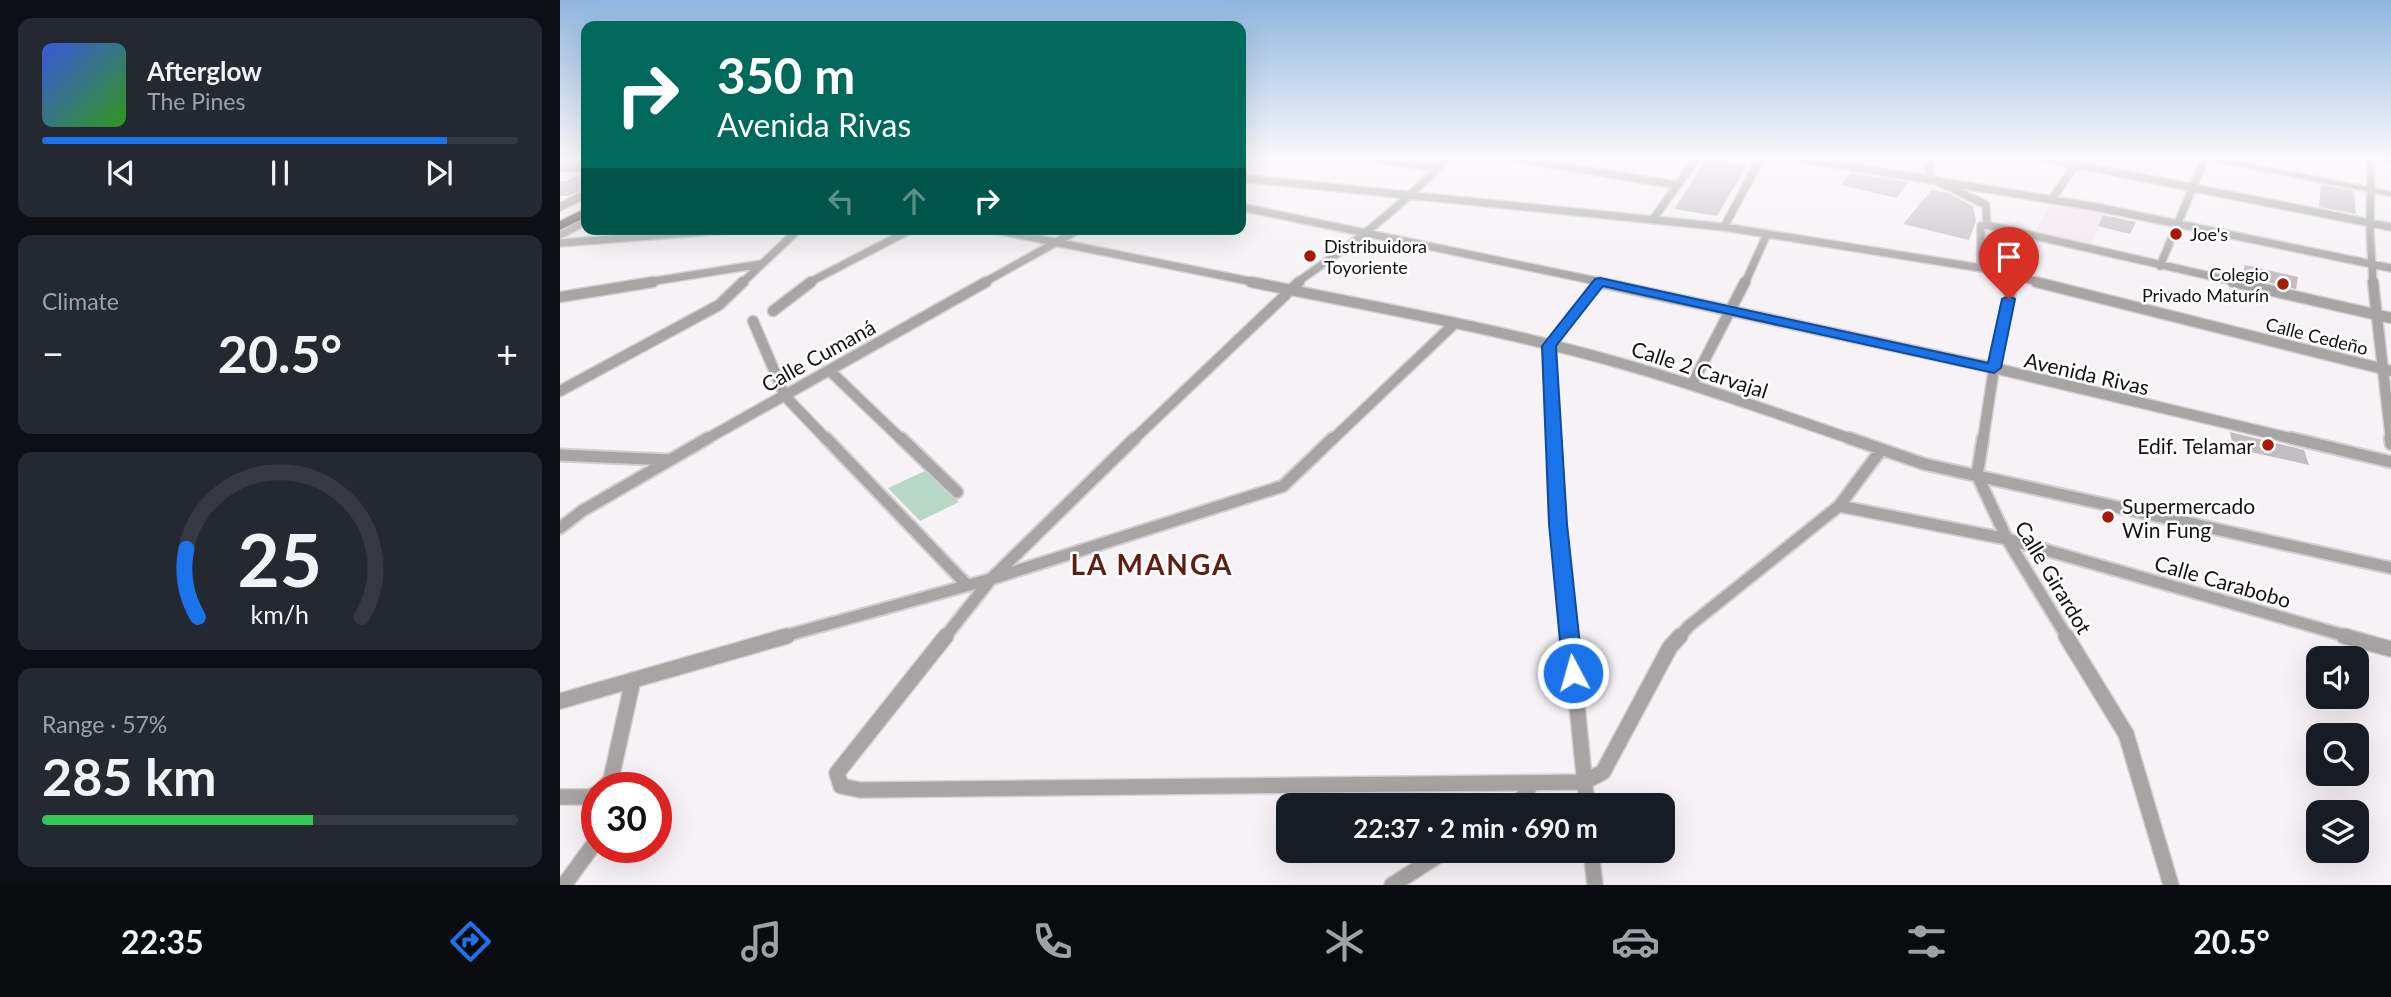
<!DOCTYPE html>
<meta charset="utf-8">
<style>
:root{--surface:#171b24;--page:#242831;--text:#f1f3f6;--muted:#9ea1a6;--line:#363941;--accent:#1a73e8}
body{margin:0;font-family:Lato,sans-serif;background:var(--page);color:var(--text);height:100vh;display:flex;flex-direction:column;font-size:26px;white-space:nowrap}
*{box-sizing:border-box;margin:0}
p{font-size:23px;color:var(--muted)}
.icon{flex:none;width:38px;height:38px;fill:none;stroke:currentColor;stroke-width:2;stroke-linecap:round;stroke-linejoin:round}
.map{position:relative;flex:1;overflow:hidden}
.details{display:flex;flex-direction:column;gap:18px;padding:18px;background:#0d0f14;width:560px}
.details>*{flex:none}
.guide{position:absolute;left:21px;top:21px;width:665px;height:214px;border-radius:14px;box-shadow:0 7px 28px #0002;background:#00695c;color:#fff;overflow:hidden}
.controls{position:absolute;left:1746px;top:646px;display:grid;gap:14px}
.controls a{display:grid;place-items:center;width:63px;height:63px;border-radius:14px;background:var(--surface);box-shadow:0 7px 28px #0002;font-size:35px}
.speed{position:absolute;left:21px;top:772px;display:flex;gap:14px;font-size:35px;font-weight:700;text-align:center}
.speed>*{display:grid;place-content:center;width:91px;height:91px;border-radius:50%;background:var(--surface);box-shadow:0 7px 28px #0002;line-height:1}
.speed .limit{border:10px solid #d22;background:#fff;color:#111}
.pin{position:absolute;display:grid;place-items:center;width:60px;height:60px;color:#fff;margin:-72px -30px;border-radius:50% 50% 50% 0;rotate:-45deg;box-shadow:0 0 7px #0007}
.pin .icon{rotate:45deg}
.me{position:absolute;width:77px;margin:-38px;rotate:354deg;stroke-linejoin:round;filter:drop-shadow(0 0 5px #0008)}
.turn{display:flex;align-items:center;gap:24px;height:147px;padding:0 21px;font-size:32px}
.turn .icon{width:91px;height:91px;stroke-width:2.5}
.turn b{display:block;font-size:49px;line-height:60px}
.lanes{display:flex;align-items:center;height:66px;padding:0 21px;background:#0003;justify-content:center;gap:35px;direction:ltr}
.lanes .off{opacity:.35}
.big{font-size:52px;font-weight:700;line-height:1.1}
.details .widget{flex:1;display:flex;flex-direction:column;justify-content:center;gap:10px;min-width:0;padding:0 24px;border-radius:14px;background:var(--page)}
.details .dial{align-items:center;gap:0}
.dial svg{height:182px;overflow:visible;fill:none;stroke:var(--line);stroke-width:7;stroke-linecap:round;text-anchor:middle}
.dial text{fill:var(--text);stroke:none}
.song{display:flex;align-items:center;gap:21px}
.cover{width:84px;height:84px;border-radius:10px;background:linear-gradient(135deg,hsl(230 70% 55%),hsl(110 70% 35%))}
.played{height:7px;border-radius:4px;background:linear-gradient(90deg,var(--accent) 85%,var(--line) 85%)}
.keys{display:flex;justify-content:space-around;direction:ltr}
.heat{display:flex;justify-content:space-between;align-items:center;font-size:38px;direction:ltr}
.charge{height:10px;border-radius:5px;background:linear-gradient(90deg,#34c759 57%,var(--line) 0)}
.trip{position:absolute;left:716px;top:793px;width:399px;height:70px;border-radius:14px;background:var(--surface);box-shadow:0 7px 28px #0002;font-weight:700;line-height:70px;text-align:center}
.tab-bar{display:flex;height:112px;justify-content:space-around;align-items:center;background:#090b0e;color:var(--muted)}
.tab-bar .icon{width:49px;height:49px}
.tab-bar .current{color:var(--accent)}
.tab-bar b{font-size:32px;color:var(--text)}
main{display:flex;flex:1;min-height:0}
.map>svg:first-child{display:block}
.built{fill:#efe5ef}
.green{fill:#b9d7c6}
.building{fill:#c1bdc1}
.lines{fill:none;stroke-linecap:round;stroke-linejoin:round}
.minor-far3-casing{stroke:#d2ced2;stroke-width:10}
.minor-far2-casing{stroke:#d2ced2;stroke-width:13}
.minor-far1-casing{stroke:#d2ced2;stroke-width:15}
.minor-casing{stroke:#d2ced2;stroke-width:18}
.tertiary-casing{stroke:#d2ced2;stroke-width:4}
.trunk-casing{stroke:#d2ced2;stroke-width:3}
.minor-far3{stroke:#a6a5a3;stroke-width:7}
.minor-far2{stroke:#a6a5a3;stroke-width:10}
.minor-far1{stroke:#a6a5a3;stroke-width:11}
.minor{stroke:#a6a5a3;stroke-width:15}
.tertiary{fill:#a6a5a3;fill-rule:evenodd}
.trunk{fill:#5c5a56;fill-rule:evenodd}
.route{fill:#1a73e8;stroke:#114b97;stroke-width:2}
.poi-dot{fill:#a81804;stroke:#fff;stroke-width:2.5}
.labels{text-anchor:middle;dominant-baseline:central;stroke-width:5;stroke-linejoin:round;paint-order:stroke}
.far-poi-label{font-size:18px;fill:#141214;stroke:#fff;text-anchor:start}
.far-street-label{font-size:18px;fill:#141214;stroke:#fff}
.street-label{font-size:21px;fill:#141214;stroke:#fff}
.poi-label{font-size:21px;fill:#141214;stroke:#fff;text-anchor:end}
.district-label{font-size:28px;font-weight:bold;letter-spacing:2px;fill:#601d13;stroke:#fff}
</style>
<main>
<section class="details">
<div class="widget">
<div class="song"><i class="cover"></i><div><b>Afterglow</b><p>The Pines</p></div></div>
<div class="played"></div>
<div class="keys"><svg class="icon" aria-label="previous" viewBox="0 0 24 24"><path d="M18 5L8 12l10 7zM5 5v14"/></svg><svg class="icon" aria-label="pause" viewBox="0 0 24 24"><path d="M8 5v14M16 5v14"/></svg><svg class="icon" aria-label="next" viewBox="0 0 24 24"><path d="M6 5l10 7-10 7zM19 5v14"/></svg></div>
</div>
<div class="widget"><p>Climate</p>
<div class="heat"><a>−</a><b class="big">20.5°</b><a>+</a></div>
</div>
<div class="widget dial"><svg viewBox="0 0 100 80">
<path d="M14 69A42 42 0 1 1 86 69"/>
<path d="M14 69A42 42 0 0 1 9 39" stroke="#1a73e8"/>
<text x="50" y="56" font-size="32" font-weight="700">25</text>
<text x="50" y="72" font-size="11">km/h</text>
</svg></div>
<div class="widget"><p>Range · 57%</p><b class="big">285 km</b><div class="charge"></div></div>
</section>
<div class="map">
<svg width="1831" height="885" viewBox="0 0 1831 885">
<rect width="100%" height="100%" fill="#f6f2f6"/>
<path class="built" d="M1493 200 1544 212 1530 247 1474 233Z"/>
<path class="green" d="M367 470 399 502 360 521 328 488Z"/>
<path class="building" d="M1147 159 1187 165 1157 216 1114 209Z
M1291 173 1348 182 1337 198 1281 185Z
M21 174H26V188L8 196H0V181H6Z
M1761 185 1794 191 1796 214 1759 207Z
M1372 190 1388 193 1413 206 1416 221 1409 240 1343 224Z
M1543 215 1576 222 1570 234 1538 226Z
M1685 265 1738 277 1736 289 1682 276Z
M1670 432 1744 450 1749 465 1673 448Z"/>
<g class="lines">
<g class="minor-far3-casing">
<path id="minor-far3" d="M812 158 876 168
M953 158 1116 185
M1238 158 1536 207 1831 268
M1369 158V177L1426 205 1427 225
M1483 158 1831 227
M1811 158 1810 230 1813 283
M1825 158 1831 159
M0 168H26
M681 178 1164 227 1421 268 1483 283
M1492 199 1518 161
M0 207 26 194
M681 207 1046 283
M1093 219 1137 158
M1164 227 1201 158
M430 229 699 283
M0 235 26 221
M0 243 180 229
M1600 266 1645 158
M1421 268V226L1427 225 1681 283
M82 283 201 264
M182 283 239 229
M248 283 352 229
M423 283 520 229
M736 283C792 244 841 208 887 158
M1185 283 1207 234
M1453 283 1454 277"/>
</g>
<g class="minor-far2-casing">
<path id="minor-far2" d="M691 282C815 307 941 329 1063 364 1141 386 1218 414 1294 440
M1038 282 1434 368 1738 440
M1476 282 1831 371
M1673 282 1831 318
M1813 282 1831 440
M0 297 93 282
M213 311 251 282
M193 321 225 396 267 440
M270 371 342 440
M1132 384 1185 282
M0 391 159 305 183 282
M145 440 426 282
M573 440 739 282
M772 440 895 323
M994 440 989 346 1039 282
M1423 440 1434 368 1453 282"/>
</g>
<g class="minor-far1-casing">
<path id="minor-far1" d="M266 438 406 584
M341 438 397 492
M994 438 998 524 1010 637
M1289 438 1364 464 1831 568
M1423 438 1417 475 1447 539 1507 637
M1731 438 1831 462
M1830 438 1831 444
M0 455 109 460
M1279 506 1447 539 1790 637
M0 528 22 511 148 438
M221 637 431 579 723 486 773 438
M385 637 431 579 575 438
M1119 637 1129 626 1279 506 1321 450"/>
</g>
<g class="minor-casing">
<path id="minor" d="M386 636 277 773 281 786 300 790 1024 782 1043 772 1110 647 1120 636
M1010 636 1027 805
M1506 636 1566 734 1611 885
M1784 636 1831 649
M0 701 227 636
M44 788 51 779 73 680
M0 797H30L37 793
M958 805 972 783
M1031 850 1035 885
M4 885 37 840
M832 885 887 850"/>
</g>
<g class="tertiary-casing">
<path id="tertiary" d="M1640 158H1658L1831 192V196Z"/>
</g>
<g class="trunk-casing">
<path id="trunk" d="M26 208V217L0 230V221Z"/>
</g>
<use href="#minor-far3" class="minor-far3"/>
<use href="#minor-far2" class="minor-far2"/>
<use href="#minor-far1" class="minor-far1"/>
<use href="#minor" class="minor"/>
<use href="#tertiary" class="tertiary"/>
<use href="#trunk" class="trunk"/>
</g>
<linearGradient id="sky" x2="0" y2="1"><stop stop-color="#8fb6e0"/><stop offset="0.56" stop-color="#fbf9fb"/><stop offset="1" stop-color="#fbf9fb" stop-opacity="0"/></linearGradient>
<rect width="1831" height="282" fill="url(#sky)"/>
<path class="route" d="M1040 278 1428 363 1442 299 1449 296 1455 299 1441 368 1434 373 1043 286 996 346 1007 524 1023 673 1020 679 1013 681 1006 679 1003 673 989 524 982 346 1035 279Z"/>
<g class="poi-dot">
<circle cx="1616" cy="234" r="7"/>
<circle cx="750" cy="256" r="7"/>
<circle cx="1723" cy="284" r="7"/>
<circle cx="1708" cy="445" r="7"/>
<circle cx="1548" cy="517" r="7"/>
</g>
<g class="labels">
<g class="far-poi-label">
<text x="1630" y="234">Joe's</text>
<text x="764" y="246">Distribuidora<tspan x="764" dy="21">Toyoriente</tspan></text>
<text x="1709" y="274" text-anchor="end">Colegio<tspan x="1709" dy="21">Privado Maturín</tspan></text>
</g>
<g class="far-street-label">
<text transform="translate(1757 336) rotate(14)">Calle Cedeño</text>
</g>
<g class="street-label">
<text transform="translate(258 355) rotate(-29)">Calle Cumaná</text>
<text transform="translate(1140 369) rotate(18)">Calle 2 Carvajal</text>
<text transform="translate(1527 373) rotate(13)">Avenida Rivas</text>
<text transform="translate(1494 577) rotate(59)">Calle Girardot</text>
<text transform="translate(1663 581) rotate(16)">Calle Carabobo</text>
</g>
<g class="poi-label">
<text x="1694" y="445">Edif. Telamar</text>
<text x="1562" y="505" text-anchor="start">Supermercado<tspan x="1562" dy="24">Win Fung</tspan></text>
</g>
<g class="district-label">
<text x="592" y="564">LA MANGA</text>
</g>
</g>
</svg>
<div class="controls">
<a><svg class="icon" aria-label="sound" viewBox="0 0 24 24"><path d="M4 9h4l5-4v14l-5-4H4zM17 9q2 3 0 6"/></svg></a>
<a><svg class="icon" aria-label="search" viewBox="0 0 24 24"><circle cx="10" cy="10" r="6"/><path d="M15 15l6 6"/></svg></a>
<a><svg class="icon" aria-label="layers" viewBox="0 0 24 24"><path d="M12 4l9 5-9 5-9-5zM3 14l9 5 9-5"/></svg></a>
</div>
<div class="speed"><div class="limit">30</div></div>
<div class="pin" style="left:1449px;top:299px;background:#d93025"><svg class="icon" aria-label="arrive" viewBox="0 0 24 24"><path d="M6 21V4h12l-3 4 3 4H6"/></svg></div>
<svg class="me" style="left:1013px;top:673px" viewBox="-20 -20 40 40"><circle r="17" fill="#1a73e8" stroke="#fff" stroke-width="3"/><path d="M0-11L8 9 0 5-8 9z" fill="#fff"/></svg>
<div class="trip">22:37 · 2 min · 690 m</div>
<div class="guide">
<div class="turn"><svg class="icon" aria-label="right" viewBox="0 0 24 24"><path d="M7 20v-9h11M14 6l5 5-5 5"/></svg><div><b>350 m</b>Avenida Rivas</div></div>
<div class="lanes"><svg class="icon off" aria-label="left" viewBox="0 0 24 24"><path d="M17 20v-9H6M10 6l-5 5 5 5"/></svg><svg class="icon off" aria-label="ahead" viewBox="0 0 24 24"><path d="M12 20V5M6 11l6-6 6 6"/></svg><svg class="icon" aria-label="right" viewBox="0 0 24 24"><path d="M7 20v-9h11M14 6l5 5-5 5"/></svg></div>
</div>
</div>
</main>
<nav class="tab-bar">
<b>22:35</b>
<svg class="icon current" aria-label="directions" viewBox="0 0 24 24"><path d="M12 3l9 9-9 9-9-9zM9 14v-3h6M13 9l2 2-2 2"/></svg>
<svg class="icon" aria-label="music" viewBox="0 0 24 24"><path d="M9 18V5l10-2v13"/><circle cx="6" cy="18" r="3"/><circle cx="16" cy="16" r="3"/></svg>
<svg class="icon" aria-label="phone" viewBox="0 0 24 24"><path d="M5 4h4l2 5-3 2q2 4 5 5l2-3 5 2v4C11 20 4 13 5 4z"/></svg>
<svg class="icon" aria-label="climate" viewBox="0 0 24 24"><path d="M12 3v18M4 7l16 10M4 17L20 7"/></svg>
<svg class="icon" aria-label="car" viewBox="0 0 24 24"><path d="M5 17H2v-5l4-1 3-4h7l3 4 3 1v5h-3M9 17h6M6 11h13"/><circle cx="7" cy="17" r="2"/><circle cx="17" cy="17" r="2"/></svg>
<svg class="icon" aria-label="filters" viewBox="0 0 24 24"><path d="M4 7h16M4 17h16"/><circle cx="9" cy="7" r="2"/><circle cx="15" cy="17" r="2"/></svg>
<b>20.5°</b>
</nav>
